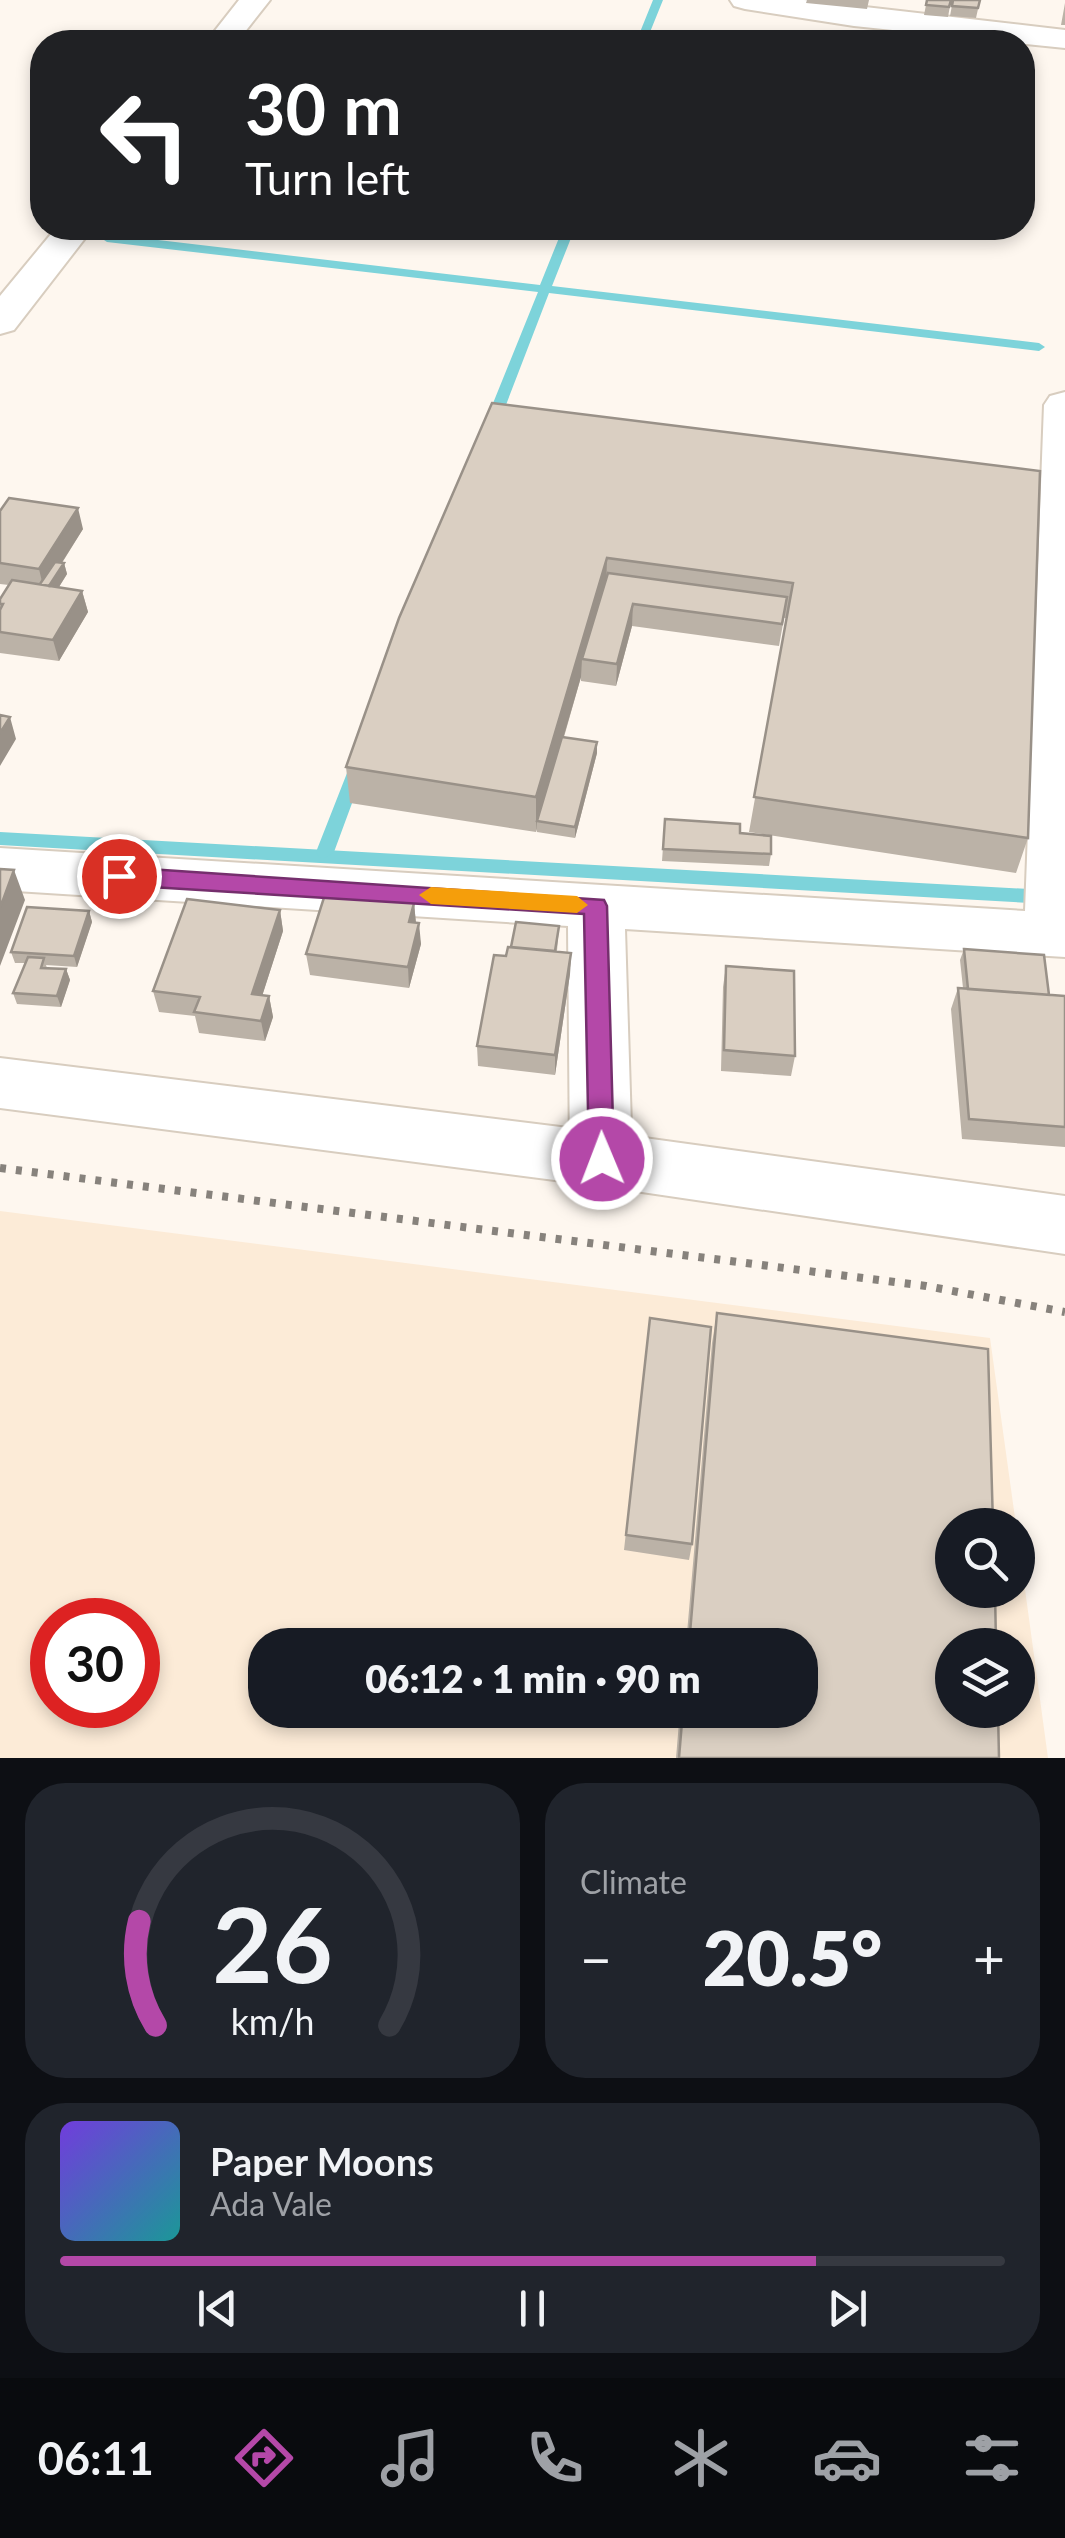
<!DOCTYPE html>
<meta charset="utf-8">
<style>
:root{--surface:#171b24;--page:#20242c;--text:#f1f3f6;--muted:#9ea1a6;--line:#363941;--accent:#b448a8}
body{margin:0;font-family:Lato,sans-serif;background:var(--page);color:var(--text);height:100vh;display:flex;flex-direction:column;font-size:38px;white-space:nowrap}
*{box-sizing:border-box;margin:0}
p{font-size:32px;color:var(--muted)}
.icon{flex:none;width:55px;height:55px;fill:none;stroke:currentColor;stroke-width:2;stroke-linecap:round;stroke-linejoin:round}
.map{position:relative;height:1758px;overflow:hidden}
.panel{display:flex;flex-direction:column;gap:25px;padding:25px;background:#0d0f14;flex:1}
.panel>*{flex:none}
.guide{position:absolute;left:30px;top:30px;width:1005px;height:210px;border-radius:40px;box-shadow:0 5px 15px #0003;background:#202124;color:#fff;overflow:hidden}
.controls{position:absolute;left:935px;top:1508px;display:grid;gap:20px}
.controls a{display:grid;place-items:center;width:100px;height:100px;border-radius:50%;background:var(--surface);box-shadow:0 5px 15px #0003;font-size:50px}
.speed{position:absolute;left:30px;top:1598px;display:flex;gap:20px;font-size:50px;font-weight:700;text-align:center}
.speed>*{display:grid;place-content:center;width:130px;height:130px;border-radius:50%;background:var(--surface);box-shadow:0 5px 15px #0003;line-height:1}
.speed .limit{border:15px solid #d22;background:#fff;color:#111}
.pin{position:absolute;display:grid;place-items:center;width:85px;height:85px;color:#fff;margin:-42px;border:5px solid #fff;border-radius:50%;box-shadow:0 2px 10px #0007}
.me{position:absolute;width:110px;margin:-55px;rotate:359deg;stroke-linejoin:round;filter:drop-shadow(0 0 8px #0008)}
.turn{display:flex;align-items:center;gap:35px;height:210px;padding:0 50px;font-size:45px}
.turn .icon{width:130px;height:130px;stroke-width:2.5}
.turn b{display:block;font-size:70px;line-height:85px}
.big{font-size:75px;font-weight:800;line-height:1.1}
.panel .card{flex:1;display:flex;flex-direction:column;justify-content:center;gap:15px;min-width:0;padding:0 35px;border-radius:40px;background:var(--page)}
.panel .dial{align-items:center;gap:0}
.dial svg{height:260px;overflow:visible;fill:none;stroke:var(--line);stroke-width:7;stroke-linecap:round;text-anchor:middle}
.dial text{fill:var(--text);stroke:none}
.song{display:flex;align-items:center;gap:30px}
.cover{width:120px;height:120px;border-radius:15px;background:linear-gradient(135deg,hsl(260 70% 55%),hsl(180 70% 35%))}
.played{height:10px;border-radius:5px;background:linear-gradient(90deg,var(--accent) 80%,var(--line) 80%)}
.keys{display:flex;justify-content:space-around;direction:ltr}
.heat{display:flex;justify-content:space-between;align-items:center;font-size:55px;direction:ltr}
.panel .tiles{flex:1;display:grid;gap:25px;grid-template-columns:1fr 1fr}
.card:last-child{grid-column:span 2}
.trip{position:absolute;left:248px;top:1628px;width:570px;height:100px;border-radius:40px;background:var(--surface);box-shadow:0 5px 15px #0003;font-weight:800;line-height:100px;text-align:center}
.dock{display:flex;height:160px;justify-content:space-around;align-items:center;background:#090b0e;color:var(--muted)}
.dock .icon{width:70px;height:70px}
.dock .selected{color:var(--accent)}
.dock b{font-size:45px;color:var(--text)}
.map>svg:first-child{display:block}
.built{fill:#fcebd7;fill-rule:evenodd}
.water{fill:#7dd3da}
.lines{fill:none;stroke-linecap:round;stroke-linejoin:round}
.stream{fill:#7dd3da;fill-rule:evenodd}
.minor-casing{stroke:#d8cdbf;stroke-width:4}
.tertiary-casing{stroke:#d8cdbf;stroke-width:4}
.path{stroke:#87827c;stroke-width:8;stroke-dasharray:6 10;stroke-linecap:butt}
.minor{fill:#fff;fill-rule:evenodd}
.tertiary{fill:#fff;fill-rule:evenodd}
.wall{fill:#bbb2a7}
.shaded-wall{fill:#999188}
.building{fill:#dacfc2;stroke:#999188;stroke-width:2.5}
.route{fill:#b448a8;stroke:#752f6d;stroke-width:2.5}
.slow{fill:#f59e0b}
</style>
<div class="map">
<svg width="1065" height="1758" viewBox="0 0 1065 1758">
<rect width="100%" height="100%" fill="#fef7ef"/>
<path class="built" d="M0 1211 990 1338 1016 1525H952V1590H1018V1538L1048 1758H0ZM52 1620H138V1705H52ZM265 1645H800V1710H265ZM952 1645H1018V1710H952Z"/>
<path class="water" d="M0 832 1065 891V905L0 845Z"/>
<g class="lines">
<path class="stream" d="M653 0H663L646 42H636Z
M563 228H575L552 286 1039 343 1045 347 1039 351 549 293 499 423 492 427 485 423 538 292 107 242 101 238 107 234 540 285Z
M357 762 365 768 334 852 325 858 319 857 316 852 349 768Z"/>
<g class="minor-casing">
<path id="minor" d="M239 0H270L237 42H206Z
M730 0H804L1065 30V48L854 26 745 9 734 6Z
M56 228H93L14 330 0 334V296Z
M1065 392V957L625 929 632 1159 623 1178 601 1186 579 1178 570 1159 568 926 0 890V848L1025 911 1044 405 1050 396Z"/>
</g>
<g class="tertiary-casing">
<path id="tertiary" d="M0 1058 601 1132 1065 1196V1254L601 1186 0 1108Z"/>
</g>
<path class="path" d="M0 1168 926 1286 1065 1312"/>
<use href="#minor" class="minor"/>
<use href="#tertiary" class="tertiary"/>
</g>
<path class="wall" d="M807 0H869L867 9 806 3Z
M927 0H951L948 17 924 15Z
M953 0H980L976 18 950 16Z
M1065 3V25H1061Z
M492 403 1040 471 1028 838 1016 873 749 832 787 618H784L779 646 632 626 616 686 581 681V677L564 737 597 753 575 838 537 832V829L536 832 350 803 346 767Z
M0 511 83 529 62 563H64L67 574 59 587 82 591 88 612 59 661 0 653V599L9 585 0 584Z
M665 819 740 833 771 854 769 866 662 861Z
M403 897V901L414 903 416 923 421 944 409 988 310 975 306 954Z
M280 910 283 931 262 996H269L273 1017 265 1041 199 1033 195 1016 159 1012 153 991Z
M89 911 92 922 77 967 46 965 47 968 66 969 70 980 61 1007 17 1004 13 993 25 963H15L11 952Z
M559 926 557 951 571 953 570 974 555 1075 478 1066 477 1046 506 956 511 947Z
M964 949 1049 995 1065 996V1147L962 1139 951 1009 958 988H963L960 960Z
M726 966 795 1056 791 1076 721 1071 723 987Z
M717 1313 999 1758H676L680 1710H800V1645H686L712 1343Z
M650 1318 692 1544 689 1560 624 1550Z"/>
<path class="shaded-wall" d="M78 508 83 529 47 586H43L39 569Z
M607 558 606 593 582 659 581 677 539 821H537L536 832V797Z
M64 563 67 574 52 598 49 587Z
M82 591 88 612 59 661 53 640Z
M633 604 632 626 616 686 617 664Z
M10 717 16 739 0 766V733Z
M597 742V753L575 838V827Z
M14 870 25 900 0 966V908Z
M414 903 416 924 409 922Z
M280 910 283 931 256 1015 252 994Z
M89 911 92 922 77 967 74 956Z
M419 923 421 944 409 988 408 967Z
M571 953 570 974 555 1075V1055Z
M66 969 70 980 61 1007 57 996Z
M269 996 273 1017 265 1041 261 1021Z"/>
<path class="building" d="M927 0H951L949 7 926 5Z
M953 0H980L978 8 952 6Z
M492 403 1040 471 1028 838 754 797 793 583 607 558 536 797 346 767 399 618Z
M9 498 78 508 39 569 0 563V511Z
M55 562 64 563 49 586 40 584Z
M608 573 787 597 782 624 633 604 617 664 582 659Z
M12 580 82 591 53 640 0 632V610L3 604H0V599Z
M0 715 10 717 0 733Z
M562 737 597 742 575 827 537 821Z
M665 819 740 824V833L771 836V854L663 849Z
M0 869 14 870 0 908Z
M327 888 403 897 402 901 414 903 409 922 419 923 408 967 306 954Z
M187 899 280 910 252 994 269 996 261 1021 194 1012 200 997 153 991Z
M27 907 89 911 74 956 11 952Z
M516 922 559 926 555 951 511 947Z
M508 947 571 953 555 1055 477 1046 494 955 506 956Z
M964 949 1044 955 1049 995 968 989Z
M28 957 44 958 41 968 66 969 57 996 13 993Z
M726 966 794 971 795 1056 724 1050Z
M958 988 1065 996V1127L969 1119Z
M717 1313 988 1349 993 1525H952V1590H995L996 1645H952V1710H998L999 1758H679L683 1710H800V1645H689Z
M650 1318 711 1327 692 1544 626 1535Z"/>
<path class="route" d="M119 867 604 900 607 906 614 1159 611 1167 602 1170 592 1167 589 1159 584 914 119 885 108 876Z"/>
<path class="slow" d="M431 887 577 896 588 905 577 913 431 904 419 895Z"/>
</svg>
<div class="controls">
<a><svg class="icon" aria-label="search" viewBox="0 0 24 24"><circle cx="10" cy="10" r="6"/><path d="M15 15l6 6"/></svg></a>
<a><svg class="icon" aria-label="layers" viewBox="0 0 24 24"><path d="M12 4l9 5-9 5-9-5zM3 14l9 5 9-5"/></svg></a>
</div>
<div class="speed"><div class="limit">30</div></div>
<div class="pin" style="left:119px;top:876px;background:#d93025"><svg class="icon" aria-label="arrive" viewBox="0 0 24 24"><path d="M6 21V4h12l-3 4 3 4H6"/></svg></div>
<svg class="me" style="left:602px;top:1159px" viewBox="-20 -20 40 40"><circle r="17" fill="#b448a8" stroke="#fff" stroke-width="3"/><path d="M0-11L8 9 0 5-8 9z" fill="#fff"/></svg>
<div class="trip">06:12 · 1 min · 90 m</div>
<div class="guide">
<div class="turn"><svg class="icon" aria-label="left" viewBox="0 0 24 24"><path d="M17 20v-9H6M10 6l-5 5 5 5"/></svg><div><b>30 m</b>Turn left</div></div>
</div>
</div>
<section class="panel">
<div class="tiles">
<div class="card dial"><svg viewBox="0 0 100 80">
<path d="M14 69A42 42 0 1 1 86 69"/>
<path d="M14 69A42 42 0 0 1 9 37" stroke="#b448a8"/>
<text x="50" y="56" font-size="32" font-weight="700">26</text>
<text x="50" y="72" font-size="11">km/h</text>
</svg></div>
<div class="card"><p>Climate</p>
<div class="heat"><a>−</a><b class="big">20.5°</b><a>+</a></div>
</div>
<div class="card">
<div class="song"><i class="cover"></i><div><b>Paper Moons</b><p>Ada Vale</p></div></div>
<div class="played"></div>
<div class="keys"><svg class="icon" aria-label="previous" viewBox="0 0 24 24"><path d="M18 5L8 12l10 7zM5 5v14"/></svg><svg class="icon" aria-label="pause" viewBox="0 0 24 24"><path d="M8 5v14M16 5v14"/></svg><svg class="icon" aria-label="next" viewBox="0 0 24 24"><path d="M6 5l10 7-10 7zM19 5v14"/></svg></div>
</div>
</div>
</section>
<nav class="dock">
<b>06:11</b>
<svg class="icon selected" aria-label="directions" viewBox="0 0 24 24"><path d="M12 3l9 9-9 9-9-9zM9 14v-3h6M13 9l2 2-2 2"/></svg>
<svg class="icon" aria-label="music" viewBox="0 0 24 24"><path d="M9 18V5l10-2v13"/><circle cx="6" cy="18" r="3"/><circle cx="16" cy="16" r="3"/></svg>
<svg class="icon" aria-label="phone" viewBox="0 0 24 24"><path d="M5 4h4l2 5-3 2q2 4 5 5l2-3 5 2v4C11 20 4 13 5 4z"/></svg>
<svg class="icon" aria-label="climate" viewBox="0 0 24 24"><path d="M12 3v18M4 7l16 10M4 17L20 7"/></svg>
<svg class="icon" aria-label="car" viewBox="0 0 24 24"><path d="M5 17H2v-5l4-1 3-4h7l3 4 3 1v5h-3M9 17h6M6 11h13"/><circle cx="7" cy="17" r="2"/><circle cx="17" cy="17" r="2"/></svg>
<svg class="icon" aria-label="filters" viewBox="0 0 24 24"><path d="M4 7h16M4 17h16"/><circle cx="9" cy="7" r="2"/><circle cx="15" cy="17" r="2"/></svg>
</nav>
